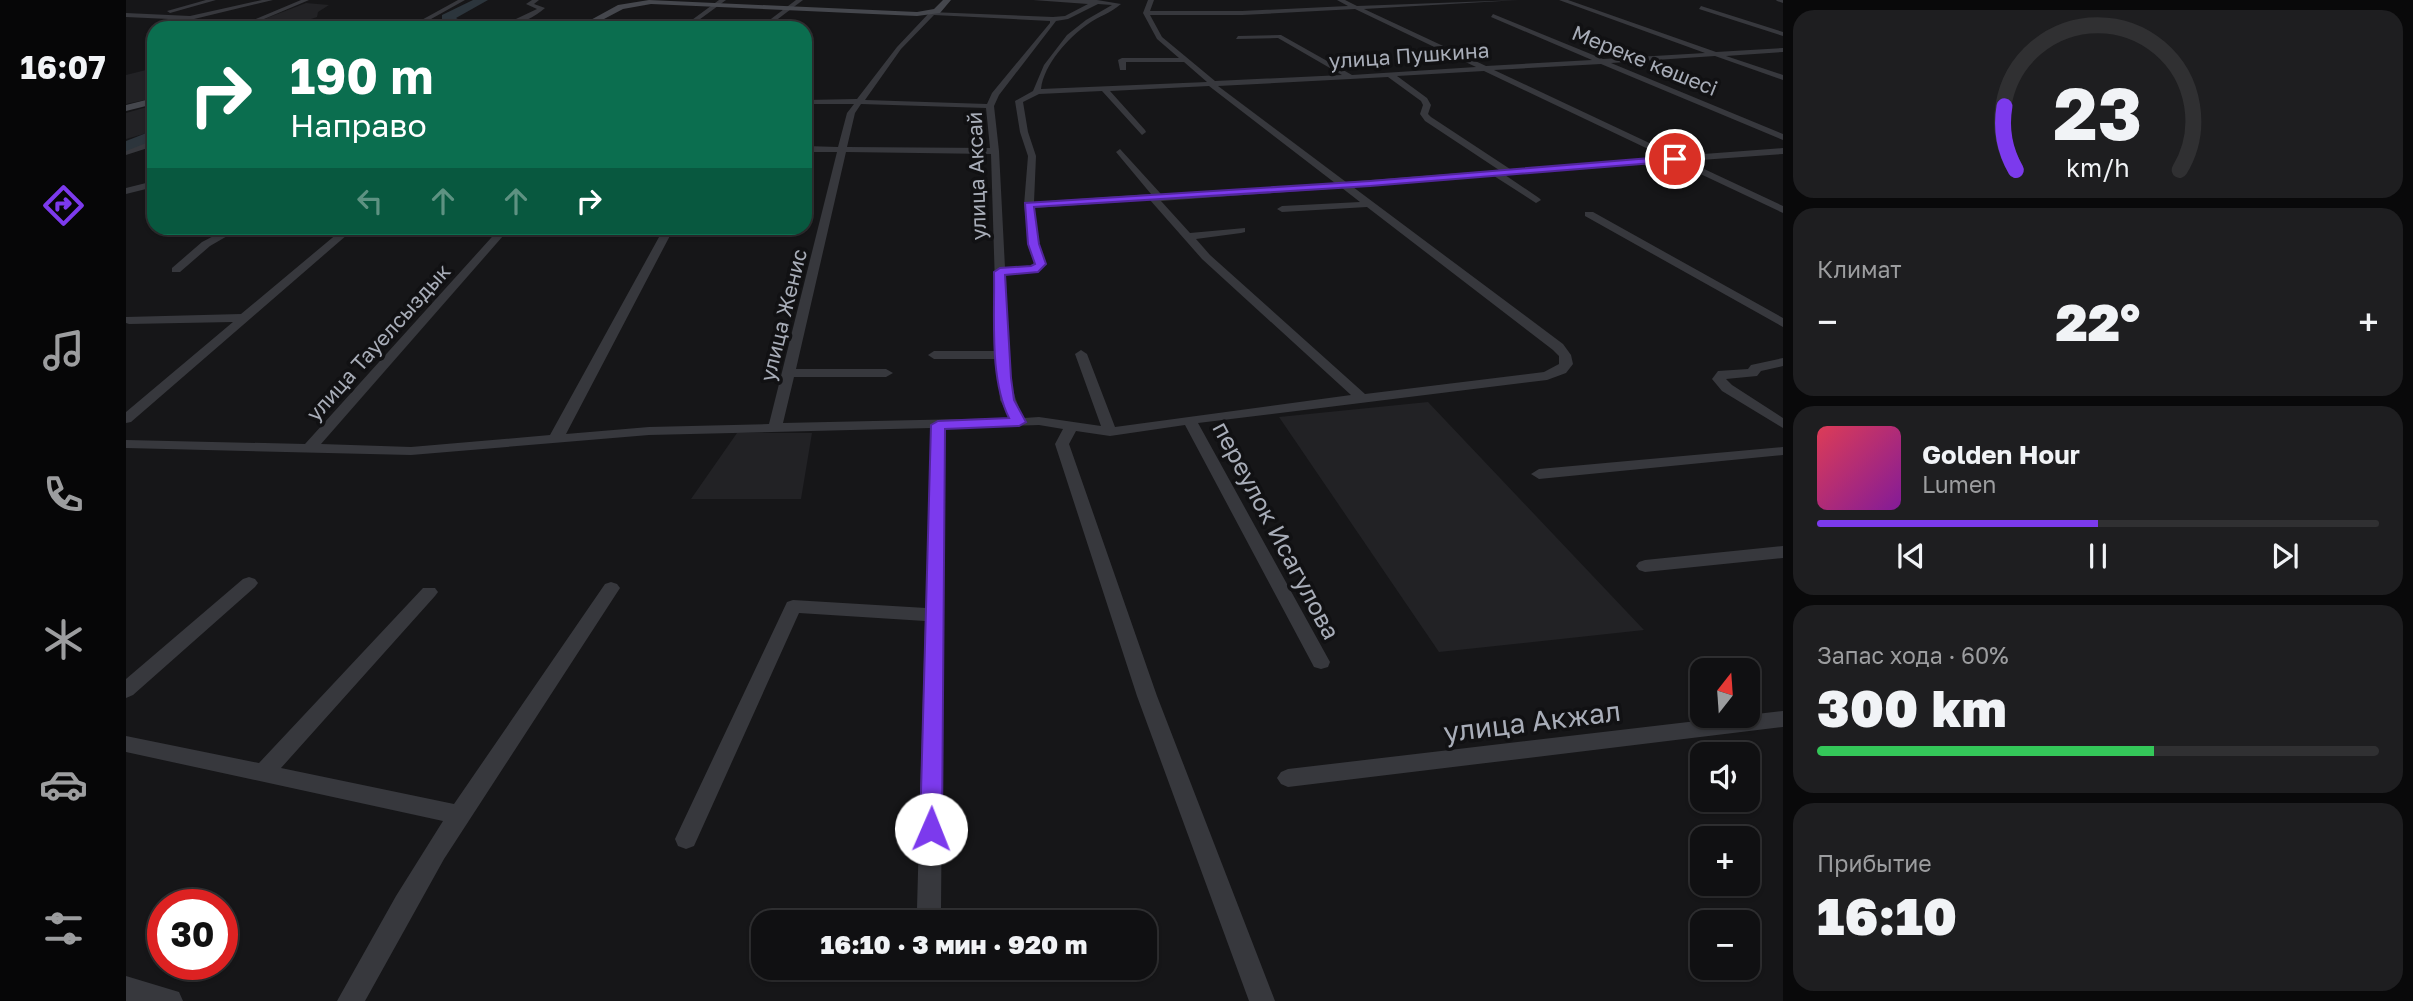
<!DOCTYPE html>
<html lang="ru">
<meta charset="utf-8">
<style>
:root{--surface:#101012;--page:#1e1e20;--text:#f1f3f6;--muted:#9c9d9f;--line:#303032;--accent:#7c3aed}
body{margin:0;font-family:"Golos Text",sans-serif;background:var(--page);color:var(--text);height:100vh;display:flex;flex-direction:column;font-size:26px;white-space:nowrap}
*{box-sizing:border-box;margin:0}
p{font-size:23px;color:var(--muted)}
.icon{flex:none;width:38px;height:38px;fill:none;stroke:currentColor;stroke-width:2;stroke-linecap:round;stroke-linejoin:round}
.map{position:relative;flex:1;overflow:hidden}
.sheet{display:flex;flex-direction:column;gap:10px;padding:10px;background:#09090a;width:630px}
.sheet>*{flex:none}
.hud{position:absolute;left:21px;top:21px;width:665px;height:214px;border-radius:21px;box-shadow:0 2px 5px #0004,0 0 0 2px var(--line);background:#0b6e4f;color:#fff;overflow:hidden}
.needle{width:46px;rotate:17deg}
.buttons{position:absolute;left:1564px;top:658px;display:grid;gap:14px}
.buttons a{display:grid;place-items:center;width:70px;height:70px;border-radius:14px;background:var(--surface);box-shadow:0 2px 5px #0004,0 0 0 2px var(--line);font-size:35px}
.speed{position:absolute;left:21px;top:889px;display:flex;gap:14px;font-size:35px;font-weight:700;text-align:center}
.speed>*{display:grid;place-content:center;width:91px;height:91px;border-radius:50%;background:var(--surface);box-shadow:0 2px 5px #0004,0 0 0 2px var(--line);line-height:1}
.speed .limit{border:10px solid #d22;background:#fff;color:#111}
.pin{position:absolute;display:grid;place-items:center;width:60px;height:60px;color:#fff;margin:-30px;border:4px solid #fff;border-radius:50%;box-shadow:0 2px 7px #0007}
.me{position:absolute;width:77px;margin:-38px;rotate:1deg;stroke-linejoin:round;filter:drop-shadow(0 0 5px #0008)}
.turn{display:flex;align-items:center;gap:24px;height:147px;padding:0 28px;font-size:32px}
.turn .icon{width:91px;height:91px;stroke-width:2.5}
.turn b{display:block;font-size:49px;line-height:60px}
.lanes{display:flex;align-items:center;height:66px;padding:0 28px;background:#0003;justify-content:center;gap:35px;direction:ltr}
.lanes .off{opacity:.35}
.big{font-size:52px;font-weight:800;line-height:1.1}
.sheet .tile{flex:1;display:flex;flex-direction:column;justify-content:center;gap:10px;min-width:0;padding:0 24px;border-radius:21px;background:var(--page)}
.sheet .dial{align-items:center;gap:0}
.dial svg{height:182px;overflow:visible;fill:none;stroke:var(--line);stroke-width:7;stroke-linecap:round;text-anchor:middle}
.dial text{fill:var(--text);stroke:none}
.song{display:flex;align-items:center;gap:21px}
.cover{width:84px;height:84px;border-radius:10px;background:linear-gradient(135deg,hsl(350 70% 55%),hsl(290 70% 35%))}
.played{height:7px;border-radius:4px;background:linear-gradient(90deg,var(--accent) 50%,var(--line) 50%)}
.keys{display:flex;justify-content:space-around;direction:ltr}
.heat{display:flex;justify-content:space-between;align-items:center;font-size:38px;direction:ltr}
.charge{height:10px;border-radius:5px;background:linear-gradient(90deg,#34c759 60%,var(--line) 0)}
.trip{position:absolute;left:625px;top:910px;width:406px;height:70px;border-radius:21px;background:var(--surface);box-shadow:0 2px 5px #0004,0 0 0 2px var(--line);font-weight:800;line-height:70px;text-align:center}
main{display:flex;flex:1;min-height:0}
.dock{display:flex;flex-direction:column;width:126px;justify-content:space-around;align-items:center;background:#060607;color:var(--muted)}
.dock .icon{width:49px;height:49px}
.dock .on{color:var(--accent)}
.dock b{font-size:32px;color:var(--text)}
.map>svg:first-child{display:block}
.built{fill:#222225}
.lines{fill:none;stroke-linecap:round;stroke-linejoin:round}
.river{fill:#2c353c;fill-rule:evenodd}
.minor{fill:#37383d;fill-rule:evenodd}
.secondary{fill:#45474d;fill-rule:evenodd}
.route{fill:#7c3aed;stroke:#51269a;stroke-width:2}
.labels{text-anchor:middle;dominant-baseline:central;stroke-width:7;stroke-linejoin:round;paint-order:stroke}
.far-street-label{font-size:21px;fill:#a8adb8;stroke:#111113}
.street-label{font-size:24px;fill:#a8adb8;stroke:#111113}
.near-street-label{font-size:28px;fill:#a8adb8;stroke:#111113}
</style>
<main>
<nav class="dock">
<b>16:07</b>
<svg class="icon on" aria-label="directions" viewBox="0 0 24 24"><path d="M12 3l9 9-9 9-9-9zM9 14v-3h6M13 9l2 2-2 2"/></svg>
<svg class="icon" aria-label="music" viewBox="0 0 24 24"><path d="M9 18V5l10-2v13"/><circle cx="6" cy="18" r="3"/><circle cx="16" cy="16" r="3"/></svg>
<svg class="icon" aria-label="phone" viewBox="0 0 24 24"><path d="M5 4h4l2 5-3 2q2 4 5 5l2-3 5 2v4C11 20 4 13 5 4z"/></svg>
<svg class="icon" aria-label="climate" viewBox="0 0 24 24"><path d="M12 3v18M4 7l16 10M4 17L20 7"/></svg>
<svg class="icon" aria-label="car" viewBox="0 0 24 24"><path d="M5 17H2v-5l4-1 3-4h7l3 4 3 1v5h-3M9 17h6M6 11h13"/><circle cx="7" cy="17" r="2"/><circle cx="17" cy="17" r="2"/></svg>
<svg class="icon" aria-label="filters" viewBox="0 0 24 24"><path d="M4 7h16M4 17h16"/><circle cx="9" cy="7" r="2"/><circle cx="15" cy="17" r="2"/></svg>
</nav>
<div class="map">
<svg width="1657" height="1001" viewBox="0 0 1657 1001">
<rect width="100%" height="100%" fill="#161618"/>
<path class="built" d="M180 3 203 5 192 12 191 17 170 24 149 28H115Z
M28 68V98L0 104V75Z
M28 105V131L0 139V113Z
M1302 402 1518 630 1313 652 1153 417Z
M611 433H686L675 499H565Z"/>
<g class="lines">
<path class="river" d="M347 0H362L330 18 339 23 334 28H320L324 24 316 21V15Z
M28 130V141L0 153V141Z"/>
<path class="minor" d="M80 0H90L44 13 41 11Z
M136 0H147L64 20 0 17V13L64 16Z
M175 0H183L117 28H108Z
M332 0H339L289 28H281Z
M406 0H413L408 4 419 8C406 19 388 28 371 28L411 9 400 4Z
M593 0H600L562 28H555Z
M670 0H677L640 28H633Z
M907 0H971L995 4C985 13 973 16 962 24 942 38 918 64 915 89L1081 82 1058 62H1000V70H994L992 60 996 58H1053L1031 39 1017 13 1022 0H1028L1024 11H1116L1222 6 1211 0H1219L1231 6 1393 0 1238 9 1360 66 1466 60 1365 17 1367 14 1477 59 1579 53 1433 0H1442L1590 52 1657 48V52L1600 56 1657 75V80L1589 56 1485 63 1657 134V140L1475 64 1368 70 1551 156 1657 148V154L1561 161 1657 206V213L1549 162 1379 175 1413 198 1415 200 1410 203 1368 176 1227 187 1437 344 1445 355 1447 364 1440 373 1421 380 1072 423 1204 662 1202 667 1195 669 1188 667 1059 425 984 436 950 431 943 444 1031 696 1149 1001H1123L1011 696 929 444 937 429 913 425 819 428 815 909 811 917 803 920 795 917 791 909 799 621 673 613 568 846 560 849 552 846 549 839 661 602 667 600 800 608 805 428 523 435 285 455 0 448V440L179 444 374 228H384L195 444 285 447 424 435 538 228H548L440 434 523 427 643 424 711 152H679V146L712 147 721 113 728 104H679V100L731 99 771 47 804 12 927 17 939 16 962 4ZM972 4 986 5 960 20 941 35 918 65 907 91 889 101 894 132 902 156 898 205 903 244 908 263 905 266 879 268 873 151 868 106 873 95 930 21 942 19ZM1229 9 1350 67 1226 75 1155 35 1112 36 1110 39 1152 38 1216 75 1089 81 1036 37 1024 15H1116ZM808 15 924 21V23L866 93 861 104 739 100 775 49ZM1358 71 1539 157 1384 169 1305 117 1302 114 1305 105 1301 98 1271 76ZM1262 77 1295 101 1297 105 1294 114 1299 121 1373 170 1220 182 1092 86ZM1083 86 1209 183 1035 194 994 149 990 152 1025 194 908 202 910 156 902 132 897 102 913 94 976 91 1016 135 1020 132 1019 130 984 91ZM735 104 860 108 864 148 721 147 729 113ZM720 152 865 154 871 351H808L802 355 808 359H871L874 400 884 418 657 423 668 377H760L767 373 760 369H670ZM1216 188 1234 202 1156 206 1151 209 1156 212 1241 207 1427 350 1433 356V364L1418 372 1239 394 1084 255 1070 239 1115 233 1119 232V228L1064 233 1035 201ZM1024 200 1076 259 1225 395 989 427 961 354 955 350 949 354 975 426 913 417 898 418C876 379 882 319 880 275L912 271 920 264 913 244 908 208Z
M1650 0H1657V3L1651 1Z
M1575 6 1657 32V36L1573 9Z
M28 140V146L0 155V151Z
M28 181V187L0 194V188Z
M1459 212H1467L1657 318V327L1459 216Z
M103 228H115L84 246 54 272H46V268L76 242Z
M218 228H229L5 422 0 423V412L107 322 3 324 0 323V317L115 314Z
M1657 358V366L1635 371 1631 376 1600 379 1606 385 1657 418V428L1596 391 1586 379 1592 371 1622 369 1625 365Z
M1657 447V455L1413 479 1405 474 1413 469Z
M1657 546V558L1519 572 1513 570 1510 566 1513 562 1519 560Z
M123 577 129 579 132 583 129 587 7 695 0 698V679L117 579Z
M485 582 491 584 494 588 318 859 239 1001H211L270 896 317 821 0 752V736L133 763 297 588H309L312 592 309 596 155 768 328 804 479 584Z
M1657 711V727L1162 787 1155 784 1151 778 1155 772 1162 769Z
M0 976 53 992 57 1001H0Z"/>
<path class="secondary" d="M523 0 791 12 808 9 817 0H825L814 13 791 16 525 4 497 9 461 28H450L492 5Z
M28 98V104L0 111V105Z"/>
</g>
<path class="route" d="M1549 156 1553 159 1552 161 1244 186 908 207 913 244 920 264 912 272 879 275 885 378 888 400 900 422 893 426 819 429 816 829 813 836 805 839 797 836 794 829 805 425 812 421 883 418C863 378 869 317 868 272L874 268 905 266 909 264 902 244 899 203 1244 181Z"/>
<g class="labels">
<g class="far-street-label">
<text transform="translate(1283 55) rotate(-4)">улица Пушкина</text>
<text transform="translate(1519 60) rotate(22)">Мереке көшесі</text>
<text transform="translate(850 176) rotate(-92)">улица Аксай</text>
<text transform="translate(657 315) rotate(-76)">улица Женис</text>
<text transform="translate(252 342) rotate(-48)">улица Тауелсыздык</text>
</g>
<g class="street-label">
<text transform="translate(1151 530) rotate(62)">переулок Исагулова</text>
</g>
<g class="near-street-label">
<text transform="translate(1406 721) rotate(-7)">улица Акжал</text>
</g>
</g>
</svg>
<div class="buttons">
<a><svg class="needle" viewBox="-14 -14 28 28"><path d="M0-13l5 13h-10z" fill="#e53935"/><path d="M0 13l5-13h-10z" fill="#9c9d9f"/></svg></a>
<a><svg class="icon" aria-label="sound" viewBox="0 0 24 24"><path d="M4 9h4l5-4v14l-5-4H4zM17 9q2 3 0 6"/></svg></a>
<a>+</a>
<a>−</a>
</div>
<div class="speed"><div class="limit">30</div></div>
<div class="pin" style="left:1549px;top:159px;background:#d93025"><svg class="icon" aria-label="arrive" viewBox="0 0 24 24"><path d="M6 21V4h12l-3 4 3 4H6"/></svg></div>
<svg class="me" style="left:805px;top:829px" viewBox="-20 -20 40 40"><circle r="19" fill="#fff"/><path d="M0-13L10 11 0 6-10 11z" fill="#7c3aed"/></svg>
<div class="trip">16:10 · 3 мин · 920 m</div>
<div class="hud">
<div class="turn"><svg class="icon" aria-label="right" viewBox="0 0 24 24"><path d="M7 20v-9h11M14 6l5 5-5 5"/></svg><div><b>190 m</b>Направо</div></div>
<div class="lanes"><svg class="icon off" aria-label="left" viewBox="0 0 24 24"><path d="M17 20v-9H6M10 6l-5 5 5 5"/></svg><svg class="icon off" aria-label="ahead" viewBox="0 0 24 24"><path d="M12 20V5M6 11l6-6 6 6"/></svg><svg class="icon off" aria-label="ahead" viewBox="0 0 24 24"><path d="M12 20V5M6 11l6-6 6 6"/></svg><svg class="icon" aria-label="right" viewBox="0 0 24 24"><path d="M7 20v-9h11M14 6l5 5-5 5"/></svg></div>
</div>
</div>
<section class="sheet">
<div class="tile dial"><svg viewBox="0 0 100 80">
<path d="M14 69A42 42 0 1 1 86 69"/>
<path d="M14 69A42 42 0 0 1 9 41" stroke="#7c3aed"/>
<text x="50" y="56" font-size="32" font-weight="700">23</text>
<text x="50" y="72" font-size="11">km/h</text>
</svg></div>
<div class="tile"><p>Климат</p>
<div class="heat"><a>−</a><b class="big">22°</b><a>+</a></div>
</div>
<div class="tile">
<div class="song"><i class="cover"></i><div><b>Golden Hour</b><p>Lumen</p></div></div>
<div class="played"></div>
<div class="keys"><svg class="icon" aria-label="previous" viewBox="0 0 24 24"><path d="M18 5L8 12l10 7zM5 5v14"/></svg><svg class="icon" aria-label="pause" viewBox="0 0 24 24"><path d="M8 5v14M16 5v14"/></svg><svg class="icon" aria-label="next" viewBox="0 0 24 24"><path d="M6 5l10 7-10 7zM19 5v14"/></svg></div>
</div>
<div class="tile"><p>Запас хода · 60%</p><b class="big">300 km</b><div class="charge"></div></div>
<div class="tile"><p>Прибытие</p><b class="big">16:10</b></div>
</section>
</main>
